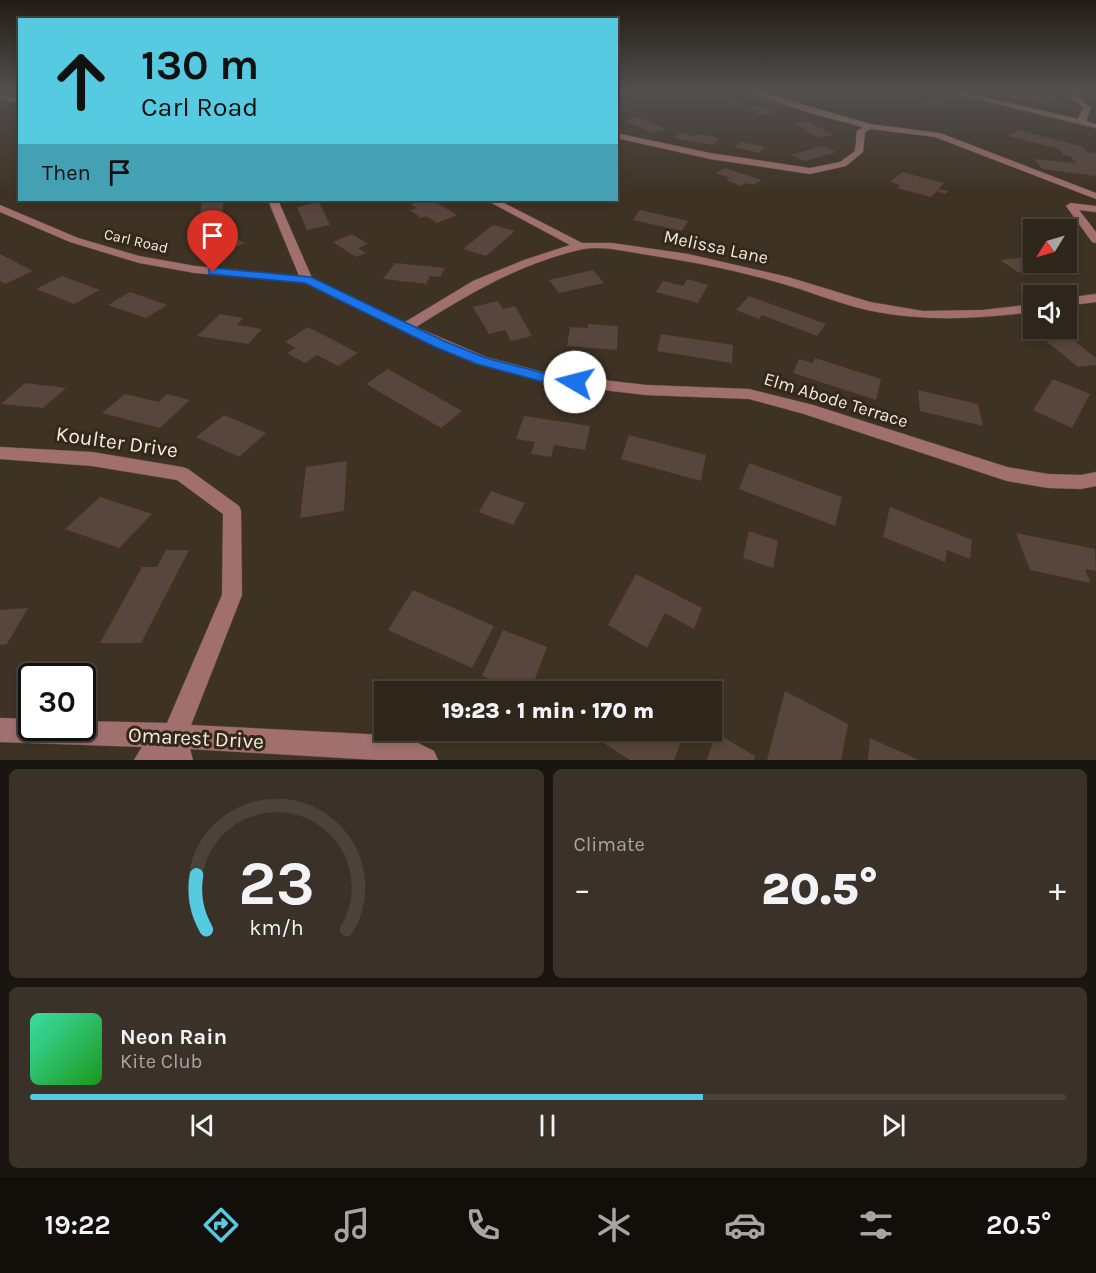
<!DOCTYPE html>
<meta charset="utf-8">
<style>
:root{--surface:#2e261b;--page:#3a3228;--text:#f1f3f6;--muted:#a7a5a3;--line:#49433a;--accent:#55cae0}
body{margin:0;font-family:Karla,sans-serif;background:var(--page);color:var(--text);height:100vh;display:flex;flex-direction:column;font-size:22px;white-space:nowrap}
*{box-sizing:border-box;margin:0}
p{font-size:20px;color:var(--muted)}
.icon{flex:none;width:33px;height:33px;fill:none;stroke:currentColor;stroke-width:2;stroke-linecap:round;stroke-linejoin:round}
.map{position:relative;height:760px;overflow:hidden}
.side{display:flex;flex-direction:column;gap:9px;padding:9px;background:#19150f;flex:1}
.side>*{flex:none}
.top-card{position:absolute;left:18px;top:18px;width:600px;height:183px;border-radius:0px;box-shadow:0 3px 9px #0003,0 0 0 2px var(--line);background:#55cae0;color:#111;overflow:hidden}
.needle{width:39px;rotate:233deg}
.fabs{position:absolute;left:1023px;top:219px;display:grid;gap:12px}
.fabs a{display:grid;place-items:center;width:54px;height:54px;border-radius:0px;background:var(--surface);box-shadow:0 3px 9px #0003,0 0 0 2px var(--line);font-size:30px}
.speed{position:absolute;left:18px;top:663px;display:flex;gap:12px;font-size:30px;font-weight:700;text-align:center}
.speed>*{display:grid;place-content:center;width:78px;height:78px;border-radius:50%;background:var(--surface);box-shadow:0 3px 9px #0003,0 0 0 2px var(--line);line-height:1}
.speed .limit{border:3px solid #111;border-radius:9px;background:#fff;color:#111}
.pin{position:absolute;display:grid;place-items:center;width:51px;height:51px;color:#fff;margin:-62px -26px;border-radius:50% 50% 50% 0;rotate:-45deg;box-shadow:0 0 6px #0007}
.pin .icon{rotate:45deg}
.me{position:absolute;width:66px;margin:-33px;rotate:278deg;stroke-linejoin:round;filter:drop-shadow(0 0 4px #0008)}
.turn{display:flex;align-items:center;gap:21px;height:126px;padding:0 24px;font-size:27px}
.turn .icon{width:78px;height:78px;stroke-width:2.5}
.turn b{display:block;font-size:42px;line-height:51px}
.then{display:flex;align-items:center;height:57px;padding:0 24px;background:#0003;gap:12px;font-size:22px}
.big{font-size:45px;font-weight:800;line-height:1.1}
.side .card{flex:1;display:flex;flex-direction:column;justify-content:center;gap:9px;min-width:0;padding:0 21px;border-radius:9px;background:var(--page)}
.side .dial{align-items:center;gap:0}
.dial svg{height:156px;overflow:visible;fill:none;stroke:var(--line);stroke-width:7;stroke-linecap:round;text-anchor:middle}
.dial text{fill:var(--text);stroke:none}
.song{display:flex;align-items:center;gap:18px}
.cover{width:72px;height:72px;border-radius:9px;background:linear-gradient(135deg,hsl(160 70% 55%),hsl(120 70% 35%))}
.played{height:6px;border-radius:3px;background:linear-gradient(90deg,var(--accent) 65%,var(--line) 65%)}
.keys{display:flex;justify-content:space-around;direction:ltr}
.heat{display:flex;justify-content:space-between;align-items:center;font-size:33px;direction:ltr}
.side .tiles{flex:1;display:grid;gap:9px;grid-template-columns:1fr 1fr}
.card:last-child{grid-column:span 2}
.trip{position:absolute;left:374px;top:681px;width:348px;height:60px;border-radius:0px;background:var(--surface);box-shadow:0 3px 9px #0003,0 0 0 2px var(--line);font-weight:800;line-height:60px;text-align:center}
.dock{display:flex;height:96px;justify-content:space-around;align-items:center;background:#120f0b;color:var(--muted)}
.dock .icon{width:42px;height:42px}
.dock .selected{color:var(--accent)}
.dock b{font-size:27px;color:var(--text)}
.map>svg:first-child{display:block}
.building{fill:#58453d}
.lines{fill:none;stroke-linecap:round;stroke-linejoin:round}
.minor-casing{stroke:#5b4f42;stroke-width:1}
.minor{fill:#a1706e;fill-rule:evenodd}
.route{fill:#1a73e8;stroke:#114b97;stroke-width:1.5}
.labels{text-anchor:middle;dominant-baseline:central;stroke-width:6;stroke-linejoin:round;paint-order:stroke}
.far-street-label{font-size:15px;fill:#f2eae1;stroke:#34281a}
.street-label{font-size:18px;fill:#f2eae1;stroke:#34281a}
.near-street-label{font-size:21px;fill:#f2eae1;stroke:#34281a}
</style>
<div class="map">
<svg width="1096" height="760" viewBox="0 0 1096 760">
<rect width="100%" height="100%" fill="#3e3224"/>
<path class="building" d="M776 89H791L806 93 797 96Z
M1005 89H1050L1063 101 1051 100 1053 103 1037 102 1034 99H1013Z
M717 92 744 101 734 104 707 95Z
M928 94 949 99 936 105 921 101 929 98 923 96Z
M760 106 776 112 763 115 747 108Z
M636 117 666 129 653 133 624 121Z
M808 121 833 135 818 137 794 123Z
M1018 130 1081 146 1088 152 1096 153V176L1042 169 1034 159 1076 163 1070 156 1063 155 1059 149 1008 136Z
M680 133 695 136 697 134 719 138 713 145 675 138Z
M741 142 765 147 759 153 734 147Z
M822 146 837 152 805 161 791 155Z
M725 168 762 180 753 185 746 183 741 186 726 180 730 178 715 173Z
M902 172 944 183 938 189 948 191 946 194 937 191 931 197 897 188 900 185 890 182Z
M202 200H223V212L200 216Z
M423 200H432L457 215 437 223 426 216 421 218 410 210 417 208 410 204Z
M319 202 330 225 307 230 297 207Z
M640 210 688 221 682 231 633 220Z
M493 225 515 231 486 256 463 249Z
M352 234 368 244 358 248 366 253 356 257 333 242Z
M231 235 245 243 210 258 196 250Z
M0 254 33 271 5 284 0 281Z
M1034 256V262H1058L1065 267 1018 272 1000 260Z
M395 263 445 268 440 277 430 276 426 284 383 279Z
M593 270 604 283 559 293 549 280Z
M62 276 100 290 74 304 36 289Z
M687 279 708 285 698 303 656 292 663 281 683 286Z
M130 292 167 305 146 318 108 305Z
M749 296 826 324 817 336 762 315 759 319 736 310Z
M498 301 503 309 515 306 532 336 511 341 505 330 489 334 473 307Z
M220 314 243 318 237 325 262 329 248 344 197 336Z
M1034 323V328H1058L1096 358V365L1078 367 1025 324Z
M588 324 618 326 617 350 567 346 570 327 588 328Z
M308 327 358 353 338 366 317 355 305 363 287 353 296 348 285 342Z
M661 334 733 345 732 363 657 351Z
M815 358 881 379 876 400 793 373 799 359 813 363Z
M388 369 462 411 441 428 366 384Z
M1053 379 1090 394 1072 428 1033 410Z
M25 383 66 388 43 408 1 404Z
M918 390 978 404 983 426 920 411Z
M125 394 159 402 167 394 190 400 160 428 102 413Z
M224 415 266 433 239 457 196 437Z
M524 416 590 426 585 450 554 445 551 457 531 454 535 442 516 439Z
M629 435 706 455 701 481 621 459Z
M347 461 344 511 300 518 306 467Z
M749 463 842 497 835 526 739 489Z
M491 491 525 503 513 525 479 512Z
M100 497 152 514 119 548 65 529Z
M890 507 972 540 970 559 947 550 945 562 883 537Z
M749 531 778 541 773 568 743 558Z
M1016 533 1095 549 1096 571 1085 569 1091 583 1030 570Z
M166 550H189L141 643H100L142 567H157Z
M636 574 702 608 694 629 665 613 647 648 608 625Z
M413 590 494 626 472 668 388 630Z
M28 608 7 644 0 645V610Z
M503 630 547 647 530 692H521L482 676Z
M785 691 848 724 841 760H767Z
M583 730H674L683 736 674 760H630Z
M716 733 755 756 754 760H707Z
M870 738 919 760H868Z"/>
<g class="lines">
<g class="minor-casing">
<path id="minor" d="M739 89H750L870 124 940 133 1096 193V199L935 137 871 129 865 132 863 152 846 166 810 174 710 159 616 138V133L710 153 810 168 840 162 855 151 857 131 863 127 813 114Z
M936 89H949L1078 119 1083 108 1063 90H1096V94L1074 93 1091 108 1086 121 1096 124V128Z
M0 95 20 99V103L0 99Z
M268 200H278L312 278 405 322 473 281 524 260 570 245 486 200H498L582 243H612L688 254 788 277 870 302 923 311 983 310 1034 304V312C977 319 923 322 867 310 837 303 809 291 780 283 735 270 689 261 642 254 623 251 599 245 579 250 519 264 467 295 416 327L486 357 551 374 646 385 749 389 813 405 1007 467 1048 474 1081 475 1096 472V486L1081 489 1048 488 1007 481 804 414 749 399 646 395 551 384 476 364 435 347 304 283 195 273 139 263 70 242 0 212V205L78 238 139 256 195 266 299 276Z
M1071 203 1096 206V212L1079 210 1096 232V243L1092 242 1066 206Z
M1096 294V302L1066 306V298Z
M0 447 92 452 182 467 188 469 239 506 241 511 242 595 191 725 404 736 434 751 438 760H377L190 749 193 760H134L142 747 0 742V718L32 719V728H82V721L167 723 222 595 223 514 177 480 92 466 0 459Z"/>
</g>
<use href="#minor" class="minor"/>
</g>
<linearGradient id="sky" x2="0" y2="1"><stop stop-color="#221c14"/><stop offset="0.46" stop-color="#524f50"/><stop offset="1" stop-color="#524f50" stop-opacity="0"/></linearGradient>
<rect width="1096" height="195" fill="url(#sky)"/>
<path class="route" d="M213 268 311 277 444 341 486 358 551 375 575 377 582 382 575 387 551 384 477 364 435 347 305 283 209 274V269Z"/>
<g class="labels">
<g class="far-street-label">
<text transform="translate(136 241) rotate(13)">Carl Road</text>
</g>
<g class="street-label">
<text transform="translate(716 247) rotate(12)">Melissa Lane</text>
<text transform="translate(836 400) rotate(17)">Elm Abode Terrace</text>
</g>
<g class="near-street-label">
<text transform="translate(117 442) rotate(8)">Koulter Drive</text>
<text transform="translate(196 738) rotate(3)">Omarest Drive</text>
</g>
</g>
</svg>
<div class="fabs">
<a><svg class="needle" viewBox="-14 -14 28 28"><path d="M0-13l5 13h-10z" fill="#e53935"/><path d="M0 13l5-13h-10z" fill="#a7a5a3"/></svg></a>
<a><svg class="icon" aria-label="sound" viewBox="0 0 24 24"><path d="M4 9h4l5-4v14l-5-4H4zM17 9q2 3 0 6"/></svg></a>
</div>
<div class="speed"><div class="limit">30</div></div>
<div class="pin" style="left:213px;top:272px;background:#d93025"><svg class="icon" aria-label="arrive" viewBox="0 0 24 24"><path d="M6 21V4h12l-3 4 3 4H6"/></svg></div>
<svg class="me" style="left:575px;top:382px" viewBox="-20 -20 40 40"><circle r="19" fill="#fff"/><path d="M0-13L10 11 0 6-10 11z" fill="#1a73e8"/></svg>
<div class="trip">19:23 · 1 min · 170 m</div>
<div class="top-card">
<div class="turn"><svg class="icon" aria-label="ahead" viewBox="0 0 24 24"><path d="M12 20V5M6 11l6-6 6 6"/></svg><div><b>130 m</b>Carl Road</div></div>
<div class="then">Then<svg class="icon" aria-label="arrive" viewBox="0 0 24 24"><path d="M6 21V4h12l-3 4 3 4H6"/></svg></div>
</div>
</div>
<section class="side">
<div class="tiles">
<div class="card dial"><svg viewBox="0 0 100 80">
<path d="M14 69A42 42 0 1 1 86 69"/>
<path d="M14 69A42 42 0 0 1 9 41" stroke="#55cae0"/>
<text x="50" y="56" font-size="32" font-weight="700">23</text>
<text x="50" y="72" font-size="11">km/h</text>
</svg></div>
<div class="card"><p>Climate</p>
<div class="heat"><a>−</a><b class="big">20.5°</b><a>+</a></div>
</div>
<div class="card">
<div class="song"><i class="cover"></i><div><b>Neon Rain</b><p>Kite Club</p></div></div>
<div class="played"></div>
<div class="keys"><svg class="icon" aria-label="previous" viewBox="0 0 24 24"><path d="M18 5L8 12l10 7zM5 5v14"/></svg><svg class="icon" aria-label="pause" viewBox="0 0 24 24"><path d="M8 5v14M16 5v14"/></svg><svg class="icon" aria-label="next" viewBox="0 0 24 24"><path d="M6 5l10 7-10 7zM19 5v14"/></svg></div>
</div>
</div>
</section>
<nav class="dock">
<b>19:22</b>
<svg class="icon selected" aria-label="directions" viewBox="0 0 24 24"><path d="M12 3l9 9-9 9-9-9zM9 14v-3h6M13 9l2 2-2 2"/></svg>
<svg class="icon" aria-label="music" viewBox="0 0 24 24"><path d="M9 18V5l10-2v13"/><circle cx="6" cy="18" r="3"/><circle cx="16" cy="16" r="3"/></svg>
<svg class="icon" aria-label="phone" viewBox="0 0 24 24"><path d="M5 4h4l2 5-3 2q2 4 5 5l2-3 5 2v4C11 20 4 13 5 4z"/></svg>
<svg class="icon" aria-label="climate" viewBox="0 0 24 24"><path d="M12 3v18M4 7l16 10M4 17L20 7"/></svg>
<svg class="icon" aria-label="car" viewBox="0 0 24 24"><path d="M5 17H2v-5l4-1 3-4h7l3 4 3 1v5h-3M9 17h6M6 11h13"/><circle cx="7" cy="17" r="2"/><circle cx="17" cy="17" r="2"/></svg>
<svg class="icon" aria-label="filters" viewBox="0 0 24 24"><path d="M4 7h16M4 17h16"/><circle cx="9" cy="7" r="2"/><circle cx="15" cy="17" r="2"/></svg>
<b>20.5°</b>
</nav>
